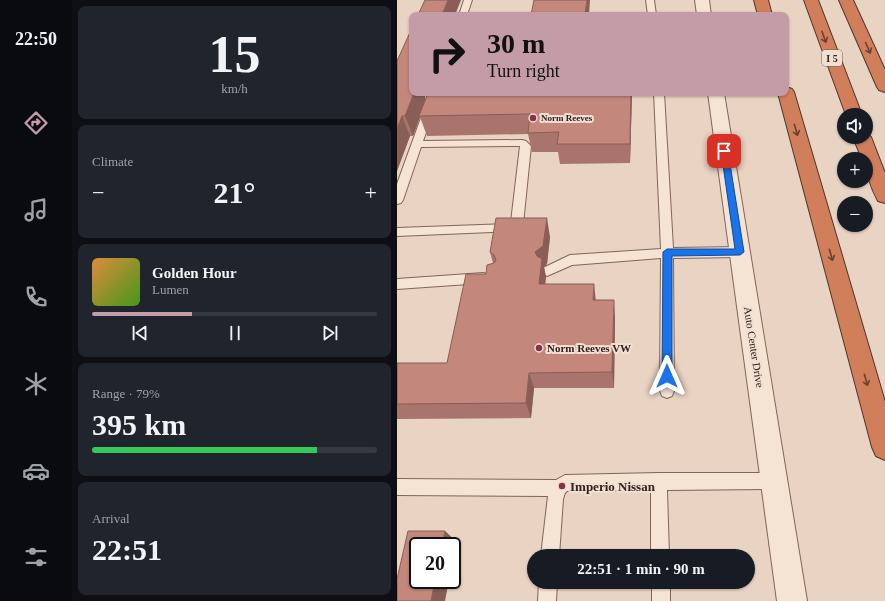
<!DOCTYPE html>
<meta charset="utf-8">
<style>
:root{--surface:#171b24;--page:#20242c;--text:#f1f3f6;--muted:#9ea1a6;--line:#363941;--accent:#c39ca8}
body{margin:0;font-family:"Times New Roman",serif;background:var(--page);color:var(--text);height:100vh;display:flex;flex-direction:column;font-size:15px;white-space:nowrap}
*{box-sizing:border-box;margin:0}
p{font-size:13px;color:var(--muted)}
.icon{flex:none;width:22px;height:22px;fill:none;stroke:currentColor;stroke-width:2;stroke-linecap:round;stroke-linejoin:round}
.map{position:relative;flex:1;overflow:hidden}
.details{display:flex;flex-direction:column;gap:6px;padding:6px;background:#0d0f14;width:325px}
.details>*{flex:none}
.hud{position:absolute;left:12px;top:12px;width:380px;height:84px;border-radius:8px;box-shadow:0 1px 3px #0004;background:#c39ca8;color:#111;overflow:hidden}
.fabs{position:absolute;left:440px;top:108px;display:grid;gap:8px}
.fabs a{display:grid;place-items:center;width:36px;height:36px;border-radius:50%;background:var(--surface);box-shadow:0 1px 3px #0004;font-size:20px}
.speed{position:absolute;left:12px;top:537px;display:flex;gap:8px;font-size:20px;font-weight:700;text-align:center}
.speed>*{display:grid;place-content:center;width:52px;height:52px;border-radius:50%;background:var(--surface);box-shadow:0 1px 3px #0004;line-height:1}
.speed .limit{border:2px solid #111;border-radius:6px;background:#fff;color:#111}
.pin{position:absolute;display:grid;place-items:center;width:34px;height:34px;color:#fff;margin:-17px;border-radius:8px;box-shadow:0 2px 6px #0006}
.me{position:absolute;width:44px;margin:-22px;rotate:0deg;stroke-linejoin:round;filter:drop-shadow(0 0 3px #0008)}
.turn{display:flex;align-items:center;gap:14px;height:84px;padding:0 12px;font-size:18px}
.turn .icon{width:52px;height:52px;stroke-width:2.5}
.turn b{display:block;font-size:28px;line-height:34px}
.big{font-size:30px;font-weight:700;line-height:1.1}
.details .tile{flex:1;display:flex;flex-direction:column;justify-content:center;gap:6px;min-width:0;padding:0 14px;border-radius:8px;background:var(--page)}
.details .dial{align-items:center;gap:0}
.dial b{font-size:52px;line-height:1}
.song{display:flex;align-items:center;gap:12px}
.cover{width:48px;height:48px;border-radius:6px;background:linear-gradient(135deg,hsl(30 70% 55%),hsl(100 70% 35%))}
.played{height:4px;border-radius:2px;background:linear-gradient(90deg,var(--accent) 35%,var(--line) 35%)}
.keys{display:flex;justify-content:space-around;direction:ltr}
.heat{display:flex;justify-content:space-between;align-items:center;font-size:22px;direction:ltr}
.charge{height:6px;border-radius:3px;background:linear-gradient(90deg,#34c759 79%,var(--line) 0)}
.trip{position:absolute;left:130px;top:549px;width:228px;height:40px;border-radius:20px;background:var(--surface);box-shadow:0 1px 3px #0004;font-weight:700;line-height:40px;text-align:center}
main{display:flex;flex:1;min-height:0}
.menu{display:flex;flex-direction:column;width:72px;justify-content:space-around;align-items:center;background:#090b0e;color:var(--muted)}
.menu .icon{width:28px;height:28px}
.menu .selected{color:var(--accent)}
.menu b{font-size:18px;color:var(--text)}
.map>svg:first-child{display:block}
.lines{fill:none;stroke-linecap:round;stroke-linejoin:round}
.service-casing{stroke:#81655b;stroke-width:2}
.tertiary-casing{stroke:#81655b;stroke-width:2}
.motorway-casing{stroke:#4f362f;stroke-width:2}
.service{fill:#f5e3d4;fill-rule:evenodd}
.tertiary{fill:#f5e3d4;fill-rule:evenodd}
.motorway{fill:#d17e5a;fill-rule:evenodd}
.wall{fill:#a8746b}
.shaded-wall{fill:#885e57}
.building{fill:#c3877c;stroke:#885e57}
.oneway{stroke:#6a4233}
.route{fill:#1a73e8;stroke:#114b97}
.poi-dot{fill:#8a3149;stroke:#f1dfd1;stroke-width:1.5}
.labels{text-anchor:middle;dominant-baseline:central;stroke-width:4;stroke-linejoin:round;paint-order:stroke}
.far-poi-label{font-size:9px;font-weight:bold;fill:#32221e;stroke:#f1dfd1;text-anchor:start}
.shield{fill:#f1dfd1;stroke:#6b5b54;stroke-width:1}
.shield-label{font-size:10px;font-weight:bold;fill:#32221e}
.street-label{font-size:11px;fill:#32221e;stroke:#f1dfd1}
.poi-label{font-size:11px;font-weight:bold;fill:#32221e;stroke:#f1dfd1;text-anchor:start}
.near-poi-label{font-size:13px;font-weight:bold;fill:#32221e;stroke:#f1dfd1;text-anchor:start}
</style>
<main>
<nav class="menu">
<b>22:50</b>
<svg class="icon selected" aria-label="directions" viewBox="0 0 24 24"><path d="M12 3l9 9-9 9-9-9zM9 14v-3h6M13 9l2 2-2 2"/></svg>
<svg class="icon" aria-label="music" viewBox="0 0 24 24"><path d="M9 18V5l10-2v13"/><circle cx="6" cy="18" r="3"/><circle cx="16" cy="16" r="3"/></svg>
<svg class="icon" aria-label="phone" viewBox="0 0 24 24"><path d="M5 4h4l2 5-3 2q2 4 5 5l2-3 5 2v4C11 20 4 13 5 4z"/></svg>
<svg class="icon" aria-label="climate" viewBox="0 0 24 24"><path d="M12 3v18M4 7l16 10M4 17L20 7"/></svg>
<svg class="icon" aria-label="car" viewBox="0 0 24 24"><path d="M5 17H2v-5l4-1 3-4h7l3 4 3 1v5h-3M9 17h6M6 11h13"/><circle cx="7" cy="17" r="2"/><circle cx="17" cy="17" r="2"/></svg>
<svg class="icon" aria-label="filters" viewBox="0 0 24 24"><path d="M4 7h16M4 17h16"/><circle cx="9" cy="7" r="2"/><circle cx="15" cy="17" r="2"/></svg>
</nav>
<section class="details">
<div class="tile dial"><b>15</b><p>km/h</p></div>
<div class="tile"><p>Climate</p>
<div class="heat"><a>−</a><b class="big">21°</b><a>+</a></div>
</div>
<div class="tile">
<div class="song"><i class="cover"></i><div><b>Golden Hour</b><p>Lumen</p></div></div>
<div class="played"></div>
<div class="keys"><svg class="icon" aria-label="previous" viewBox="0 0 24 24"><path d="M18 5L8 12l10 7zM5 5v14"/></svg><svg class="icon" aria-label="pause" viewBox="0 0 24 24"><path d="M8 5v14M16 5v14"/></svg><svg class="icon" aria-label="next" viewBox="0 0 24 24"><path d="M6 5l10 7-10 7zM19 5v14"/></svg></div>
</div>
<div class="tile"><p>Range · 79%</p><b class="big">395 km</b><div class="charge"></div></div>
<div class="tile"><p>Arrival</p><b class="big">22:51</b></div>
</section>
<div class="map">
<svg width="488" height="601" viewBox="0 0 488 601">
<rect width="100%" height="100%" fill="#e9d3c2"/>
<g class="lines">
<g class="service-casing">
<path id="service" d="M67 0H75L70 15H62Z
M249 0H257L259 15H251Z
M33 93H43L26 141 125 140 129 141 134 146 126 224 118 231 0 236V228L112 224 114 222 123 146 24 147 6 200 4 203 0 204V184Z
M257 93H267L276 248 343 247 347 249 349 252 347 255 343 257 276 258 277 391 275 396 270 398 265 396 263 391 264 258 175 265 150 276 146 274 144 271 146 268 173 255 264 249Z
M86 273 90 274 92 278 90 282 86 283 0 289V279Z
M262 473H377L383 475 385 481 383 487 377 489 270 490 272 556H254V490L170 491 168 493 166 499 162 556H144L151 496 0 495V479L159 480 168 475Z
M142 582H160L159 601H141Z
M255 582H273V601H255Z"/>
</g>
<g class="tertiary-casing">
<path id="tertiary" d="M298 0H312L314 15H300Z
M311 93H327L410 601H380Z"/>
</g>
<g class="motorway-casing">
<path id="motorway" d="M357 0H371L375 15H361Z
M407 0H421L465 115H449Z
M442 0H456L488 70V92L482 90 480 87Z
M389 87 395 89 397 92 488 402V460L479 456 475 447 381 93H389Z
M469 133 474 137 488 173V203L481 201C474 188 469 173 469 159H465L456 137H469Z"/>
</g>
<use href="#service" class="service"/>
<use href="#tertiary" class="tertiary"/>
<use href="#motorway" class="motorway"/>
</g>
<path class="wall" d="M0 61 15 93H29L28 97V99L235 93 233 163 163 164 161 152H135L131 134 30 136 23 117 16 136H13L0 171Z
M153 237 150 264 147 267 149 277 148 284 199 300 218 317 217 388H137L134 418 0 419V363H50L89 274 96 263 93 252Z"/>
<path class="shaded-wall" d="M51 0H64L58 15H45Z
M190 0H193L192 15H188Z
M17 93H29L28 97 29 100 22 116 23 117 16 136 8 116Z
M234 93H235L233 163V144Z
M5 116 13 136 0 171V129Z
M150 218 153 237 150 264 147 267 149 277 146 302 142 284 138 252Z
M197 284 199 302 196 300Z
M217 300 218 317 217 388 215 372Z
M132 373 137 388 134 418 129 403Z
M48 531 59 541 55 561V546H45Z
M38 580H52L48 601H34Z"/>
<path class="building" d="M28 0H51L45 15H21Z
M137 0H190L188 14H176V15H134Z
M15 28V93H17L8 116H5L0 129V61Z
M31 93H234L233 144H160L162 132 131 133 133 114 22 116Z
M99 218H150L146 246 138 252 140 256 145 259 142 284H197L196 300H217L215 372 132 373 129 403 0 404V363H50L69 274H89L90 265 97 263 99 260 97 255 93 252Z
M11 531H48L45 546H21V580H38L34 601H0V579Z"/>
<defs><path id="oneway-shaft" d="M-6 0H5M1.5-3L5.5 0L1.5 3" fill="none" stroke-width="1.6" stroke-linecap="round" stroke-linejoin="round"/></defs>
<g class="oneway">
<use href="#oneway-shaft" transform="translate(427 37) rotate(70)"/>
<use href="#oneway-shaft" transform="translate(471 48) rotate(66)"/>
<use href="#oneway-shaft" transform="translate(399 130) rotate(74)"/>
<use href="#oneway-shaft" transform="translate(434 255) rotate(74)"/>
<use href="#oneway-shaft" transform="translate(469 380) rotate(74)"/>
</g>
<path class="route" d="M325 149H330L331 151 347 252 343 255 275 256V376L274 379 270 380 266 379 265 376 266 252 270 249H338L324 151Z"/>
<g class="poi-dot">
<circle cx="136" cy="118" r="4"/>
<circle cx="142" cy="348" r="4"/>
<circle cx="165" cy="486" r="4"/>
</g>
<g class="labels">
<g class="far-poi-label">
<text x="144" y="118">Norm Reeves</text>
</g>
<rect class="shield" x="425" y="50" width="20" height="16" rx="3"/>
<g class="shield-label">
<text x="435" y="58">I 5</text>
</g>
<g class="street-label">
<text transform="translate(357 347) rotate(81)">Auto Center Drive</text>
</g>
<g class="poi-label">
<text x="150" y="348">Norm Reeves VW</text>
</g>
<g class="near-poi-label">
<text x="173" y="486">Imperio Nissan</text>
</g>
</g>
</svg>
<div class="fabs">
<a><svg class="icon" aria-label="sound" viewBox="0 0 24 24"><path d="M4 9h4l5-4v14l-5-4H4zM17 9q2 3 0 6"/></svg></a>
<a>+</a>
<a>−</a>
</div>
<div class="speed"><div class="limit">20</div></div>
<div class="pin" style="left:327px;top:151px;background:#d93025"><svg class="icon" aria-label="arrive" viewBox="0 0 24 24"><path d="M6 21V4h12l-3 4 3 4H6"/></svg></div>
<svg class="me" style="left:270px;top:376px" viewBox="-20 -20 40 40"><path d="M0-17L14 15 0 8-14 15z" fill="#1a73e8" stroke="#fff" stroke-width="4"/></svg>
<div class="trip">22:51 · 1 min · 90 m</div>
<div class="hud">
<div class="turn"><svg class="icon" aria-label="right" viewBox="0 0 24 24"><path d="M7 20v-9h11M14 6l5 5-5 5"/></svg><div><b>30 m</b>Turn right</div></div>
</div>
</div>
</main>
